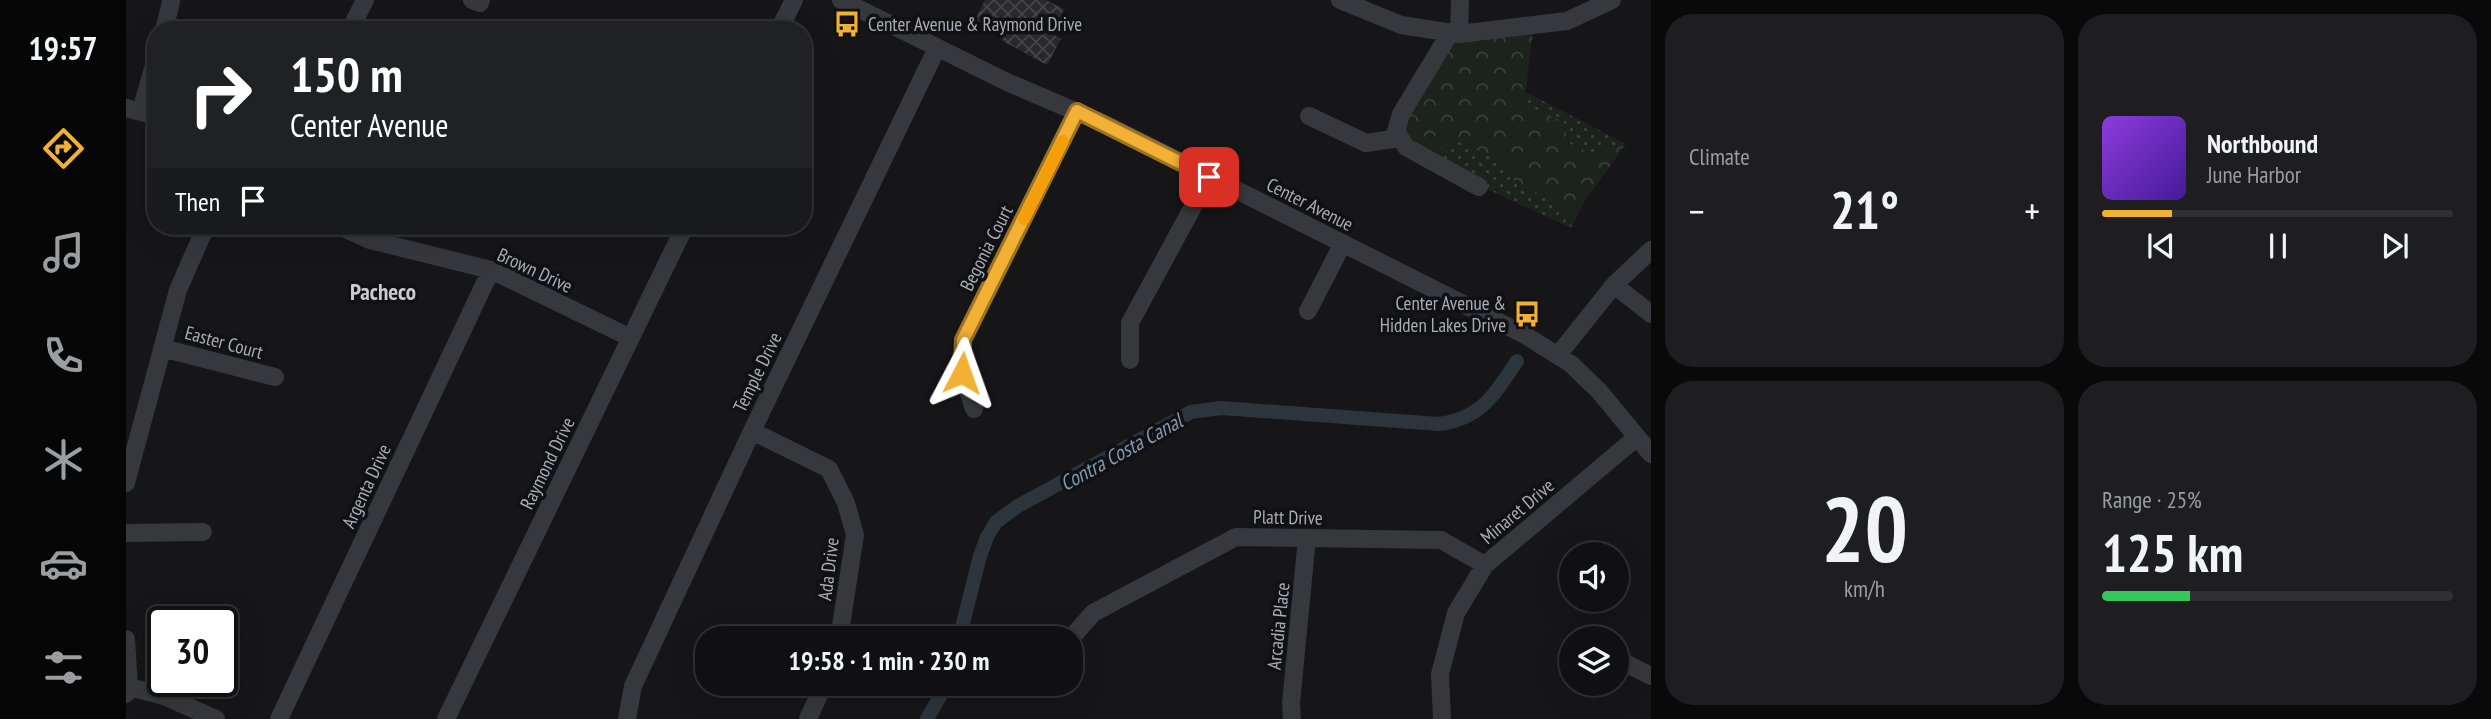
<!DOCTYPE html>
<meta charset="utf-8">
<style>
:root{--surface:#101012;--page:#1e1e20;--text:#f1f3f6;--muted:#9c9d9f;--line:#303032;--accent:#f2b134}
body{margin:0;font-family:"PT Sans Narrow",sans-serif;background:var(--page);color:var(--text);height:100vh;display:flex;flex-direction:column;font-size:26px;white-space:nowrap}
*{box-sizing:border-box;margin:0}
p{font-size:23px;color:var(--muted)}
.icon{flex:none;width:38px;height:38px;fill:none;stroke:currentColor;stroke-width:2;stroke-linecap:round;stroke-linejoin:round}
.map{position:relative;flex:1;overflow:hidden}
.panel{display:flex;flex-direction:column;gap:14px;padding:14px;background:#09090a;width:840px}
.panel>*{flex:none}
.top-card{position:absolute;left:21px;top:21px;width:665px;height:214px;border-radius:28px;box-shadow:0 7px 28px #0002,0 0 0 2px var(--line);background:#202124;color:#fff;overflow:hidden}
.controls{position:absolute;left:1433px;top:542px;display:grid;gap:14px}
.controls a{display:grid;place-items:center;width:70px;height:70px;border-radius:50%;background:var(--surface);box-shadow:0 7px 28px #0002,0 0 0 2px var(--line);font-size:35px}
.speed{position:absolute;left:21px;top:606px;display:flex;gap:14px;font-size:35px;font-weight:700;text-align:center}
.speed>*{display:grid;place-content:center;width:91px;height:91px;border-radius:50%;background:var(--surface);box-shadow:0 7px 28px #0002,0 0 0 2px var(--line);line-height:1}
.speed .limit{border:4px solid #111;border-radius:10px;background:#fff;color:#111}
.pin{position:absolute;display:grid;place-items:center;width:60px;height:60px;color:#fff;margin:-30px;border-radius:14px;box-shadow:0 4px 10px #0006}
.me{position:absolute;width:77px;margin:-38px;rotate:4deg;stroke-linejoin:round;filter:drop-shadow(0 0 5px #0008)}
.turn{display:flex;align-items:center;gap:24px;height:147px;padding:0 28px;font-size:32px}
.turn .icon{width:91px;height:91px;stroke-width:2.5}
.turn b{display:block;font-size:49px;line-height:60px}
.then{display:flex;align-items:center;height:66px;padding:0 28px;background:#0003;gap:14px;font-size:26px}
.big{font-size:52px;font-weight:800;line-height:1.1}
.panel .tile{flex:1;display:flex;flex-direction:column;justify-content:center;gap:10px;min-width:0;padding:0 24px;border-radius:28px;background:var(--page)}
.panel .dial{align-items:center;gap:0}
.dial b{font-size:91px;line-height:1}
.song{display:flex;align-items:center;gap:21px}
.cover{width:84px;height:84px;border-radius:10px;background:linear-gradient(135deg,hsl(270 70% 55%),hsl(260 70% 35%))}
.played{height:7px;border-radius:4px;background:linear-gradient(90deg,var(--accent) 20%,var(--line) 20%)}
.keys{display:flex;justify-content:space-around;direction:ltr}
.heat{display:flex;justify-content:space-between;align-items:center;font-size:38px;direction:ltr}
.charge{height:10px;border-radius:5px;background:linear-gradient(90deg,#34c759 25%,var(--line) 0)}
.panel .tiles{flex:1;display:grid;gap:14px;grid-template-columns:repeat(2,1fr)}
.trip{position:absolute;left:569px;top:626px;width:388px;height:70px;border-radius:28px;background:var(--surface);box-shadow:0 7px 28px #0002,0 0 0 2px var(--line);font-weight:800;line-height:70px;text-align:center}
main{display:flex;flex:1;min-height:0}
.dock{display:flex;flex-direction:column;width:126px;justify-content:space-around;align-items:center;background:#060607;color:var(--muted)}
.dock .icon{width:49px;height:49px}
.dock .current{color:var(--accent)}
.dock b{font-size:32px;color:var(--text)}
.map>svg:first-child{display:block}
.grass{fill:url(#grass-dots)}
.forest{fill:url(#forest-crowns)}
.lines{fill:none;stroke-linecap:round;stroke-linejoin:round}
.canal{stroke:#2c353c;stroke-width:14}
.building{fill:url(#building-cross-hatch)}
.minor{stroke:#37383d;stroke-width:18}
.route-casing{stroke:#9d7322;stroke-width:18}
.route{stroke:#f2b134;stroke-width:12}
.slow{stroke:#f59e0b;stroke-width:12}
.labels{text-anchor:middle;dominant-baseline:central;stroke-width:7;stroke-linejoin:round;paint-order:stroke}
.poi-label{font-size:19px;fill:#a8adb8;stroke:#111113;text-anchor:start}
.street-label{font-size:19px;fill:#a8adb8;stroke:#111113}
.water-label{font-size:21px;font-style:italic;fill:#7f9bb3;stroke:#111113}
.quarter-label{font-size:23px;font-weight:bold;fill:#c9ccd4;stroke:#111113}
</style>
<main>
<nav class="dock">
<b>19:57</b>
<svg class="icon current" aria-label="directions" viewBox="0 0 24 24"><path d="M12 3l9 9-9 9-9-9zM9 14v-3h6M13 9l2 2-2 2"/></svg>
<svg class="icon" aria-label="music" viewBox="0 0 24 24"><path d="M9 18V5l10-2v13"/><circle cx="6" cy="18" r="3"/><circle cx="16" cy="16" r="3"/></svg>
<svg class="icon" aria-label="phone" viewBox="0 0 24 24"><path d="M5 4h4l2 5-3 2q2 4 5 5l2-3 5 2v4C11 20 4 13 5 4z"/></svg>
<svg class="icon" aria-label="climate" viewBox="0 0 24 24"><path d="M12 3v18M4 7l16 10M4 17L20 7"/></svg>
<svg class="icon" aria-label="car" viewBox="0 0 24 24"><path d="M5 17H2v-5l4-1 3-4h7l3 4 3 1v5h-3M9 17h6M6 11h13"/><circle cx="7" cy="17" r="2"/><circle cx="17" cy="17" r="2"/></svg>
<svg class="icon" aria-label="filters" viewBox="0 0 24 24"><path d="M4 7h16M4 17h16"/><circle cx="9" cy="7" r="2"/><circle cx="15" cy="17" r="2"/></svg>
</nav>
<div class="map">
<svg width="1525" height="719" viewBox="0 0 1525 719">
<defs>
<pattern id="grass-dots" width="8" height="8" patternUnits="userSpaceOnUse" patternTransform="scale(1.75)"><rect width="8" height="8" fill="#1c231d"/><path d="M2 2h.1M6 6h.1" fill="none" stroke="#3a403c" stroke-width="1.8" stroke-linecap="round"/></pattern>
<pattern id="forest-crowns" width="20" height="18" patternUnits="userSpaceOnUse" patternTransform="scale(1.75)"><rect width="20" height="18" fill="#1c231d"/><path d="M2 6a3 3 0 1 1 6 0M12 15a3 3 0 1 1 6 0" fill="none" stroke="#3a403c"/></pattern>
<pattern id="building-cross-hatch" width="8" height="8" patternUnits="userSpaceOnUse" patternTransform="scale(1.75)"><rect width="8" height="8" fill="#29292c"/><path d="M0 0l8 8M0 8l8-8" fill="none" stroke="#454548"/></pattern>
</defs>
<rect width="100%" height="100%" fill="#161618"/>
<path class="grass" d="M1400 92 1500 144 1463 153 1442 143 1397 104Z
M1325 138 1379 163 1388 181 1427 201 1445 228 1306 163Z"/>
<path class="forest" d="M1408 25 1398 104 1438 122 1442 143 1463 152 1500 144 1459 201 1445 228 1427 201 1388 181 1379 163 1325 138 1306 163 1280 147 1275 114 1324 33Z"/>
<g class="lines">
<path class="canal" d="M833 639 854 556 861 537 870 522 892 506 1065 412 1095 408 1313 424C1355 419 1369 394 1391 361
M801 719 821 684"/>
</g>
<path class="building" d="M859 0H920L938 9 926 34 935 39 921 65 875 40 878 35 849 20Z"/>
<g class="lines">
<path class="minor" d="M346 0 354 3 355 0
M715 0 881 82 981 125 1399 335 1445 364 1473 391 1525 454
M1214 0 1275 25 1333 34 1441 21 1486 0
M38 30 45 2
M224 30 239 0
M653 30 668 0
M1324 33 1275 114 1270 131 1280 147 1353 187
M1333 34 1334 0
M0 108 30 116
M15 111 30 58
M1183 116 1240 143 1274 138
M213 226 244 240 365 270 505 338
M1488 285 1525 314
M1182 311 1217 243
M36 348 149 377
M1432 355 1488 285 1525 250
M1004 360V323L1083 177
M848 409 836 373 837 340 951 111
M626 431 703 469 720 503 729 535 713 639
M0 483 52 290 80 226
M0 533 77 532
M946 637 967 613 1110 537 1315 540 1359 565
M0 639 3 687 0 694
M1491 659 1525 676
M3 687 38 696 90 719
M153 719 365 270
M320 719 559 226
M501 719 507 686 626 431 811 48
M682 719 698 684
M1166 719 1165 703 1181 538
M1316 719 1314 674 1330 613 1359 565 1511 437"/>
</g>
<g class="lines">
<g class="route-casing">
<path id="route" d="M836 373 837 340 951 111 1083 177"/>
</g>
<use href="#route" class="route"/>
<path class="slow" d="M898 219 937 141"/>
</g>
<defs>
<g id="bus-bare" transform="scale(2.1)"><path d="M-5-6H5V4H4V6H2V4H-2V6H-4V4H-5ZM-3.5-4V0h7V-4ZM-3.5 1.2v1.5H-2V1.2ZM2 1.2v1.5H3.5V1.2Z" fill="#f2b134" stroke="#111113" stroke-width="2.5" paint-order="stroke"/></g>
</defs>
<g fill-rule="evenodd">
<use href="#bus-bare" x="721" y="24"/>
<use href="#bus-bare" x="1401" y="314"/>
</g>
<g class="labels">
<g class="poi-label">
<text x="742" y="24">Center Avenue &amp; Raymond Drive</text>
<text x="1380" y="303" text-anchor="end">Center Avenue &amp;<tspan x="1380" dy="22">Hidden Lakes Drive</tspan></text>
</g>
<g class="street-label">
<text transform="translate(1184 204) rotate(27)">Center Avenue</text>
<text transform="translate(860 248) rotate(-63)">Begonia Court</text>
<text transform="translate(409 270) rotate(25)">Brown Drive</text>
<text transform="translate(98 342) rotate(15)">Easter Court</text>
<text transform="translate(631 372) rotate(-64)">Temple Drive</text>
<text transform="translate(421 463) rotate(-64)">Raymond Drive</text>
<text transform="translate(240 486) rotate(-65)">Argenta Drive</text>
<text transform="translate(1391 511) rotate(-40)">Minaret Drive</text>
<text transform="translate(1162 517) rotate(1)">Platt Drive</text>
<text transform="translate(702 569) rotate(-83)">Ada Drive</text>
<text transform="translate(1152 626) rotate(-84)">Arcadia Place</text>
</g>
<g class="water-label">
<text transform="translate(995 452) rotate(-29)">Contra Costa Canal</text>
</g>
<g class="quarter-label">
<text x="257" y="291">Pacheco</text>
</g>
</g>
</svg>
<div class="controls">
<a><svg class="icon" aria-label="sound" viewBox="0 0 24 24"><path d="M4 9h4l5-4v14l-5-4H4zM17 9q2 3 0 6"/></svg></a>
<a><svg class="icon" aria-label="layers" viewBox="0 0 24 24"><path d="M12 4l9 5-9 5-9-5zM3 14l9 5 9-5"/></svg></a>
</div>
<div class="speed"><div class="limit">30</div></div>
<div class="pin" style="left:1083px;top:177px;background:#d93025"><svg class="icon" aria-label="arrive" viewBox="0 0 24 24"><path d="M6 21V4h12l-3 4 3 4H6"/></svg></div>
<svg class="me" style="left:836px;top:373px" viewBox="-20 -20 40 40"><path d="M0-17L14 15 0 8-14 15z" fill="#f2b134" stroke="#fff" stroke-width="4"/></svg>
<div class="trip">19:58 · 1 min · 230 m</div>
<div class="top-card">
<div class="turn"><svg class="icon" aria-label="right" viewBox="0 0 24 24"><path d="M7 20v-9h11M14 6l5 5-5 5"/></svg><div><b>150 m</b>Center Avenue</div></div>
<div class="then">Then<svg class="icon" aria-label="arrive" viewBox="0 0 24 24"><path d="M6 21V4h12l-3 4 3 4H6"/></svg></div>
</div>
</div>
<section class="panel">
<div class="tiles">
<div class="tile"><p>Climate</p>
<div class="heat"><a>−</a><b class="big">21°</b><a>+</a></div>
</div>
<div class="tile">
<div class="song"><i class="cover"></i><div><b>Northbound</b><p>June Harbor</p></div></div>
<div class="played"></div>
<div class="keys"><svg class="icon" aria-label="previous" viewBox="0 0 24 24"><path d="M18 5L8 12l10 7zM5 5v14"/></svg><svg class="icon" aria-label="pause" viewBox="0 0 24 24"><path d="M8 5v14M16 5v14"/></svg><svg class="icon" aria-label="next" viewBox="0 0 24 24"><path d="M6 5l10 7-10 7zM19 5v14"/></svg></div>
</div>
<div class="tile dial"><b>20</b><p>km/h</p></div>
<div class="tile"><p>Range · 25%</p><b class="big">125 km</b><div class="charge"></div></div>
</div>
</section>
</main>
